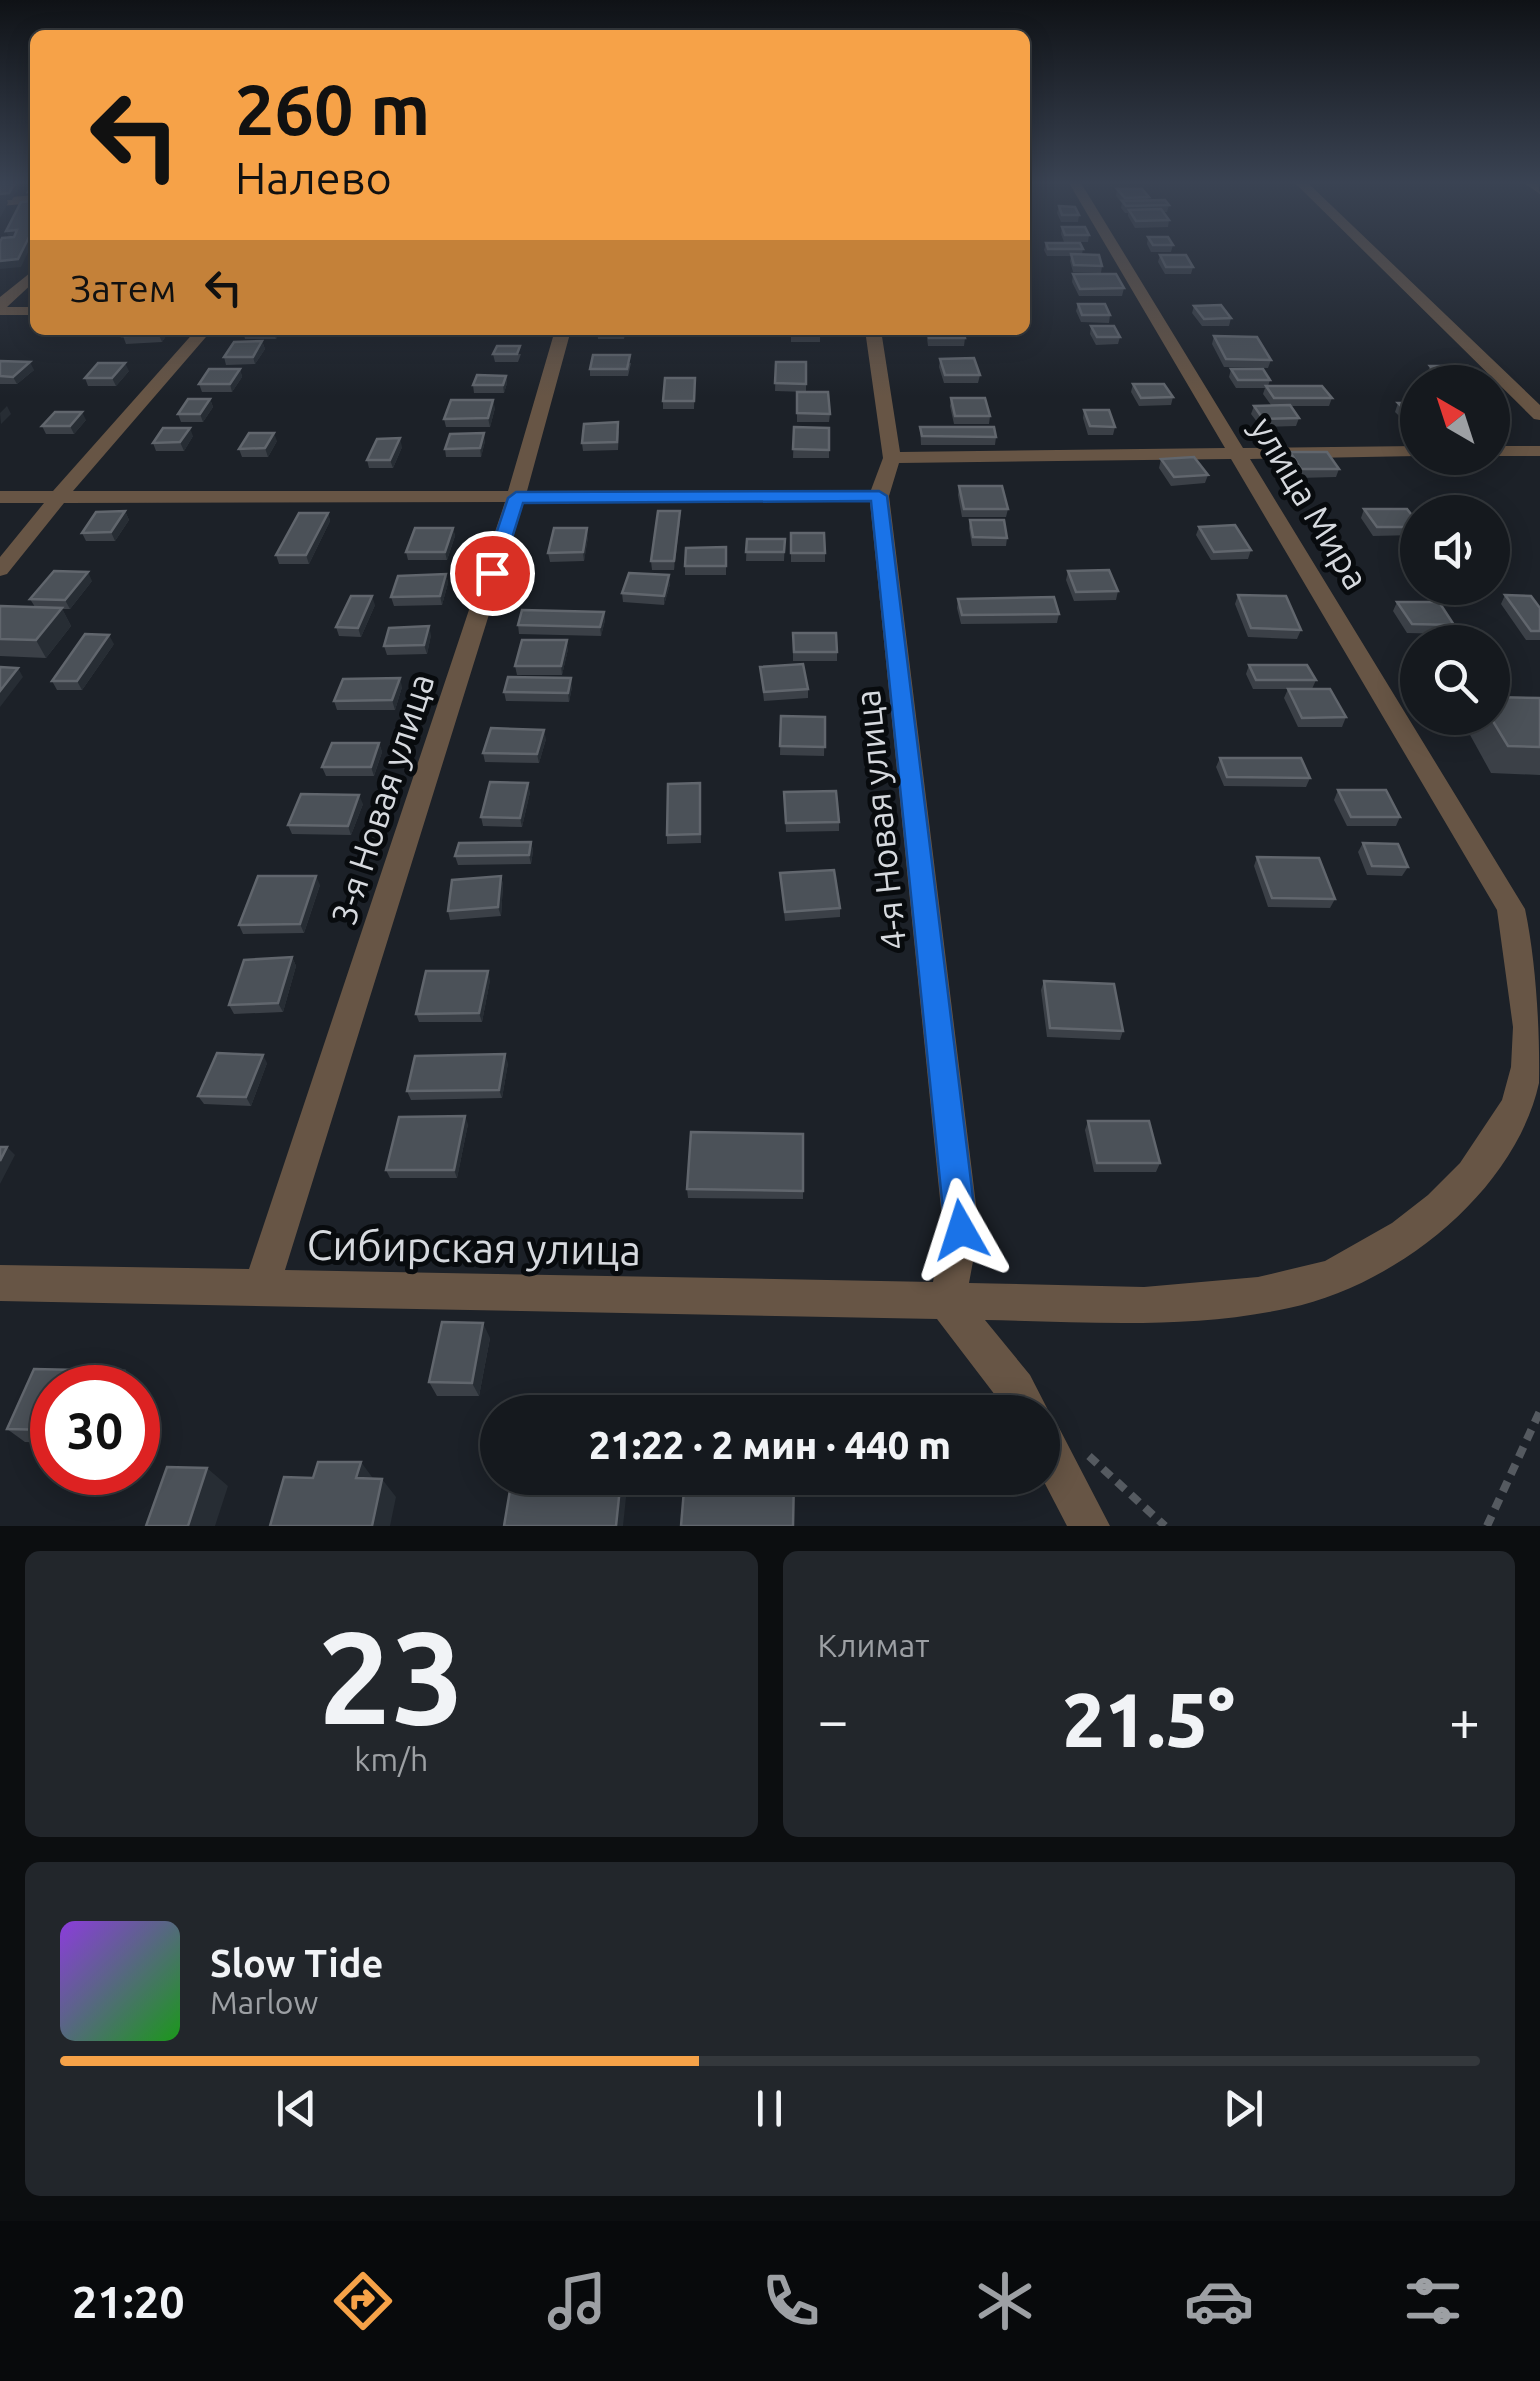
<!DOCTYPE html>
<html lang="ru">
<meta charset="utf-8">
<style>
:root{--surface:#15191e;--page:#22262b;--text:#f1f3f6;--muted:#9da0a4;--line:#34383c;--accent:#f6a248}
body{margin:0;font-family:Ubuntu,sans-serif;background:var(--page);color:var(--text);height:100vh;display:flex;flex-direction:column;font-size:38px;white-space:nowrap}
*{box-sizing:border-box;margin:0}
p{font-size:32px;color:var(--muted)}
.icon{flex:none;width:55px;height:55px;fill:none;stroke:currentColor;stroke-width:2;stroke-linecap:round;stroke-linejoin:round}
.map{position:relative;height:1526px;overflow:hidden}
.side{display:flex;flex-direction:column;gap:25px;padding:25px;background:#0c0e10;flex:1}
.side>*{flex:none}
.banner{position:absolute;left:30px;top:30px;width:1000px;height:305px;border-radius:15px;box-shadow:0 5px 25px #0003,0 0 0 2px var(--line);background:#f6a248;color:#111;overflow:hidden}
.needle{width:65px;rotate:321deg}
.tools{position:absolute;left:1400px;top:365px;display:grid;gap:20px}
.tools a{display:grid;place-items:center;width:110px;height:110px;border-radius:50%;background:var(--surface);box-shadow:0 5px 25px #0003,0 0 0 2px var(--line);font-size:50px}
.speed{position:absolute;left:30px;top:1365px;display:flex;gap:20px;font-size:50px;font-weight:700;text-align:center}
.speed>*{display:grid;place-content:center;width:130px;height:130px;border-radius:50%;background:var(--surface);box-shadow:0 5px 25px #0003,0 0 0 2px var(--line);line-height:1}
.speed .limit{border:15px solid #d22;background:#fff;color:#111}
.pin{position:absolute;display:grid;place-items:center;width:85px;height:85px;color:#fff;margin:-42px;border:5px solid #fff;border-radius:50%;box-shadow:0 2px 10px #0007}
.me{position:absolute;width:110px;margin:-55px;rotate:354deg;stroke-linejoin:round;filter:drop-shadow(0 0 8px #0008)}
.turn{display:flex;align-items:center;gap:35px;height:210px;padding:0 40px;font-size:45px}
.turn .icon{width:130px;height:130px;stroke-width:2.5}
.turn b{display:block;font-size:70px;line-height:85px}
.then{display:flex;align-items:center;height:95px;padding:0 40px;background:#0003;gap:20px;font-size:38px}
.big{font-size:75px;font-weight:800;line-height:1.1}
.side .tile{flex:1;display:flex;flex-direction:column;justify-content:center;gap:15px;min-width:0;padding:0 35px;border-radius:15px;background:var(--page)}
.side .dial{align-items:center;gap:0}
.dial b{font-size:130px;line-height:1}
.song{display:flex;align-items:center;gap:30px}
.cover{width:120px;height:120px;border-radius:15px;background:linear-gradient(135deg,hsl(270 70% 55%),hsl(120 70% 35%))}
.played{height:10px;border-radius:5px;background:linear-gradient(90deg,var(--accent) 45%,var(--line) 45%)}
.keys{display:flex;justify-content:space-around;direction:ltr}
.heat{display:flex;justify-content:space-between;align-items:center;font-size:55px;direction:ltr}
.side .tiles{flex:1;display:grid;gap:25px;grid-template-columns:1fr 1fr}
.tile:last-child{grid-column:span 2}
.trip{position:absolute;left:480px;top:1395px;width:580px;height:100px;border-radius:50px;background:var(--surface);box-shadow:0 5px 25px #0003,0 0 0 2px var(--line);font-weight:800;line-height:100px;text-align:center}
.dock{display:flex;height:160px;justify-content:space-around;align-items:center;background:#080a0c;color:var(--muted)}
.dock .icon{width:70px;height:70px}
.dock .on{color:var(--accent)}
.dock b{font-size:45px;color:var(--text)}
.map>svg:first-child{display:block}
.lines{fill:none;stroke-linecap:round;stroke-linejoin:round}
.path{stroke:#555a60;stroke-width:8;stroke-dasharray:11 8;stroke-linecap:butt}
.minor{fill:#675545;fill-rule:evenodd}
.wall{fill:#3b4047}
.shaded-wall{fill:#272d34}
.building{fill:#4b5158;stroke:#61666d;stroke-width:2.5}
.route{fill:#1a73e8;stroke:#114b97;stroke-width:2.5}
.labels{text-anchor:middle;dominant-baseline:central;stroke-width:10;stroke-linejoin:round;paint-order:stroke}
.street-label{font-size:35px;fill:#d6d9de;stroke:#080b0e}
.near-street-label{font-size:42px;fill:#d6d9de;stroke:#080b0e}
</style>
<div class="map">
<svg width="1540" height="1526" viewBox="0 0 1540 1526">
<rect width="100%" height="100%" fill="#1c2128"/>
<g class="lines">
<path class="path" d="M1089 1456 1165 1526
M1487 1526 1540 1411"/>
<path class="minor" d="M1069 183H1081L1243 448 1418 446V456L1250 459 1525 909C1536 961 1540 1030 1539 1083 1515 1192 1395 1286 1289 1308 1190 1330 1086 1322 985 1320L1030 1375 1049 1412 1046 1418 1056 1422 1110 1526H1067L1042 1478V1412H1008L937 1319 0 1301V1265L249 1269 505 502 64 503 7 574 0 576V557L44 503H0V491H53L196 330H212L73 491H508L555 330H571L527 491 871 490 883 458 865 330H881L900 452 1225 448ZM1231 459 1497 910 1513 1027 1511 1067 1502 1100 1460 1163 1428 1195 1392 1223 1325 1261 1258 1277 1144 1287 969 1283 979 1229 889 496 899 463ZM524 502H870L943 1229 933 1282 285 1270Z
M1295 183H1308L1540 405V420L1534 419Z
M1524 183H1538L1540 194Z
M35 195V203L0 206V198Z
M35 269V281L7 307H35V315H0V297Z
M1492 446H1540V456H1492Z"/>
</g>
<path class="wall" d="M1117 189 1149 197 1148 201 1169 205 1167 212H1163L1169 220 1168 227 1135 228 1128 216V213H1125L1121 208 1122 203 1116 196Z
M1059 206 1079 215 1078 222H1061L1057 213Z
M1062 227 1089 235 1088 242H1064L1061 234Z
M1148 237 1173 245 1171 252H1151L1147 244Z
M1046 243 1083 249 1082 254 1102 266 1101 273 1073 272 1070 261 1071 256H1047L1044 250Z
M1160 255 1193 267 1191 274H1165L1158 262Z
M1073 274 1124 288 1122 296H1079L1072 282Z
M1078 304 1110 315 1109 323 1081 322 1076 311Z
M1194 306 1231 318 1229 326H1202L1192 313Z
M1091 326 1120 337 1118 344 1096 345 1090 334Z
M127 330H170L162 342 126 344 123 336Z
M282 330 276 339H245L243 331Z
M498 330H531L529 335 499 336Z
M597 330H626L624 339H598Z
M791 330H820V342H791Z
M926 330H963L965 338 964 346H928Z
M1214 336 1271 360 1268 368 1224 367 1212 344Z
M262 341 265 349 255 364 226 365 224 357Z
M493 354H521L518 362H495Z
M940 359 980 375 978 383H944L939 367Z
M0 361 34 370 17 384H0Z
M776 362H806V392L775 391Z
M631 363 628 376H590V369Z
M1430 366 1482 382H1434L1427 374Z
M240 369 242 377 232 392H202L199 384Z
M1231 369 1270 380 1268 386 1332 398 1329 406H1290L1299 418 1296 426 1261 427 1251 414 1254 406 1271 405 1263 394 1265 388H1236L1229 377Z
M129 371 116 386H88L85 378Z
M506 376 507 383 504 393H474L473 385Z
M695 378 694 409H663V401Z
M1133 384 1173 397 1171 405 1139 406 1131 392Z
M797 392 830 414 829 422H797Z
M951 398 990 416 989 424H954L950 406Z
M210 399 213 407 203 422H181L178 414Z
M1398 403H1418V434L1395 412Z
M495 408 490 427H446L444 419Z
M1084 410 1115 427 1113 435H1088L1083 418Z
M86 420 74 434H46L42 426Z
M794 427 829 428V458H793Z
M920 427 996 437 995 445H921Z
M619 431 618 450 583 451 582 443Z
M193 436 184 451H156L153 443Z
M277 441 268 457H242L239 449Z
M485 441 481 457H446L445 449Z
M402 447 393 468H369L367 460Z
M1290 452 1339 469 1336 477 1298 478 1287 461Z
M1161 459 1208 475 1205 483 1171 486 1159 468Z
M959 486 1008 509 1006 517H962L958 495Z
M1364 509 1418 523 1416 535 1373 536 1361 518Z
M125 511 129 520 115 541H86L82 533Z
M680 511V520L674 570H652L651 561Z
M328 513 330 521 309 564H279L276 555Z
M970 520 1007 538 1006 546H972L969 528Z
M1199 527 1251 550 1248 559 1211 560 1196 535Z
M453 528 455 536 447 560H408L406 552Z
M791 533 825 553V562H791Z
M588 537 584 561 550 562 548 553Z
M747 539H785L784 561H746Z
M726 547V575H685V566Z
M1068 571 1118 591 1116 600 1074 601 1066 580Z
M446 574 448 583 442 605 394 606 391 597Z
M92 581 70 609H62L71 626 46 658 0 656V606L35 607 30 599Z
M670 584 664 605 623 602 622 593Z
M1238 595 1301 630 1297 639 1248 637 1235 604Z
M1505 595 1540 608V640H1526L1501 604Z
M958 599 1059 614 1057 623 961 624 957 608Z
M1397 602 1454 625 1450 634 1407 633 1393 611Z
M375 605 361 637 339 636 336 627Z
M604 612 605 620 601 636 519 634 518 625Z
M793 633 837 652V661H793Z
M431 635 427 654 387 655 384 646Z
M114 644 82 690H57L52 681Z
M568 649 562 675H517L515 666Z
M1492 658 1508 680 1503 689H1492Z
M1249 665 1316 680 1312 689H1253L1246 674Z
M760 667 808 689V698L764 701Z
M402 687 395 710H337L334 701Z
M572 687 569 702 506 701 504 692Z
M1288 689 1346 717 1342 727H1298L1284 698Z
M1540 698V775L1491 773 1464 724 1467 718H1492Z
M781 716 825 717 824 756 780 755Z
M546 739 539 763 485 762 483 753Z
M379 743 382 752 374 776H326L322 767Z
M1220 758 1310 778 1306 787 1224 786 1216 767Z
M700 783 701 843 667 844V835Z
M1338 790 1400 817 1396 826H1347L1334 800Z
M530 792 522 827 483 826 481 817Z
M784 792 839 822V831L786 832Z
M363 804 351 835 292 834 288 825Z
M531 842 533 851 531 864 458 865 455 856Z
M1363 843 1408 867 1402 876 1367 875 1358 852Z
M1257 857 1335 899 1330 908 1268 907 1254 866Z
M780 873 840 908V917L785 921Z
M501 876 503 885 501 916 450 920 448 911Z
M320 885 304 933 243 934 239 925Z
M292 957 296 966 283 1012 234 1014 229 1005Z
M490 980 482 1022H419L416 1014Z
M1044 981 1123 1031 1120 1040 1047 1037 1041 990Z
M267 1063 251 1106 204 1104 198 1096Z
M508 1063 502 1098 411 1100 407 1091Z
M1088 1121 1160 1163 1156 1172H1094L1085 1130Z
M468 1124 457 1178H390L386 1170Z
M803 1134V1199L688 1198 687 1189Z
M490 1338 479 1396H437L429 1382Z
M34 1369 124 1371 139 1385 138 1390V1388H52V1443L25 1442 7 1429Z"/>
<path class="shaded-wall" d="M15 183H21L12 200H7L8 203 0 218V194Z
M35 191V198H31L28 192Z
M35 225V238L21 267 0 269V261Z
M17 230 20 237 9 238 6 231Z
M162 330H170L162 342 159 335Z
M274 330H282L276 339 273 331Z
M262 341 265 349 255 364 253 357Z
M30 362 34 370 17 384 13 377Z
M125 363 129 371 116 386 112 378Z
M240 369 242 377 232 392 230 384Z
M506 376 507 383 504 393 503 385Z
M210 399 213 407 203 422 200 414Z
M493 400 495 408 490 427 488 418Z
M7 406 11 414 1 424 0 413Z
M82 412 86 420 74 434 70 426Z
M190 428 193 436 184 451 180 442Z
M274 433 277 441 268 457 265 448Z
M484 433 485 441 481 457 480 448Z
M400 438 402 447 393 468 390 460Z
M125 511 129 520 115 541 111 532Z
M680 511V520L674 570V561Z
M328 513 330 521 309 564 306 555Z
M453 528 455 536 447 560 445 552Z
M587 528 588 537 584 561 583 552Z
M88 572 92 581 70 609 65 600Z
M446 574 448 583 442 605 440 596Z
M669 575 670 584 664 605V596Z
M372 596 375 605 361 637 358 628Z
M62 608 71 626 46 658 36 640Z
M604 612 605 620 601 636 600 627Z
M429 626 431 635 427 654 424 645Z
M109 635 114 644 82 690 77 681Z
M567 640 568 649 562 675 561 666Z
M18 668 23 677 0 707V691Z
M400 678 402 687 395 710 392 700Z
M571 678 572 687 569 702 568 693Z
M544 730 546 739 539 763 537 754Z
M379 743 382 752 374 776 371 767Z
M528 783 530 792 522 827 520 818Z
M359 795 363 804 351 835 348 826Z
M531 842 533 851 531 864 529 855Z
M316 876 320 885 304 933 300 924Z
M501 876 503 885 501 916 498 907Z
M292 957 296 966 283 1012 278 1003Z
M488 971 490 980 482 1022 479 1013Z
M505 1054 508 1063 502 1098 499 1090Z
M263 1055 267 1063 251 1106 246 1097Z
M465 1116 468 1124 457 1178 454 1170Z
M7 1147 15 1155 0 1184V1161Z
M483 1323 490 1338 479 1396 472 1383Z
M124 1371 139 1385 138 1390V1388H118Z
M361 1462 375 1481 356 1478Z
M207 1468 228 1486 215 1526H188Z
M621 1478H624L627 1488 623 1526H616Z
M382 1479 396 1497 390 1526H372Z"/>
<path class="building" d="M0 183H15L9 193 0 194Z
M33 183H35V191L28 192Z
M1117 189H1142L1149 197 1125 198Z
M1165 200 1169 205 1126 206 1122 201Z
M35 201V225L18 259 0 261V242L2 238 14 237 17 230 6 231 21 202Z
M1059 206 1075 207 1079 215H1062Z
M1161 209 1169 220 1136 221 1129 210Z
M1062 227H1085L1089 235H1065Z
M1148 237H1168L1173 245H1153Z
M1046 243H1080L1083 249H1048Z
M1071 254 1099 255 1102 266 1074 265Z
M1160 255H1186L1193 267H1166Z
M1073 274H1116L1124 288 1080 289Z
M1078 304H1105L1110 315H1082Z
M1221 305 1231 318 1204 319 1194 306Z
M1091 326H1114L1120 337H1097Z
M127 330H162L159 335 123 336Z
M244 330H274L273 331H243Z
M597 330H624L623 331H597Z
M791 330H820L821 334H791Z
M928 330H963L965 338H929Z
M1214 336 1257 337 1271 360 1226 359Z
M262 341 253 357H224L234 342Z
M497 346H520L517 354H493Z
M593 355H630L627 369H590Z
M974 358 980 375H945L940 359Z
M0 361 30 362 13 377 0 376Z
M776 362H806V384L775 383Z
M98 363H125L112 378H85Z
M1430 366H1468L1482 382 1443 381Z
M209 369H240L230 384H199Z
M1231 369H1263L1270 380H1238Z
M477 375 506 376 503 385H473Z
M665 378H695L694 401H663Z
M1133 384H1164L1173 397 1141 398Z
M1266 386H1322L1332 398H1274Z
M797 392H828L830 414 797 413Z
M951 398H985L990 416H955Z
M188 399H210L200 414H178Z
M451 400H493L488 418 444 419Z
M1398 403H1418V423Z
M1290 405 1299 418 1263 419 1254 406Z
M1084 410H1109L1115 427 1090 426Z
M55 412H82L70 426H42Z
M618 422 617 442 582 443 584 424Z
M794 427 829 428V450L793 449Z
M920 427H994L996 437 922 436Z
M163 428H190L180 442 153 443Z
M249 433H274L265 448 239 449Z
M484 433 480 448 445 449 450 434Z
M400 438 390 460H367L377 439Z
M1290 452H1327L1339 469H1301Z
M1194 457 1208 475 1174 477 1161 459Z
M959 486H1002L1008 509H964Z
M1364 509H1407L1418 523V527H1377Z
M125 511 111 532 82 533 96 512Z
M658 511H680L674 561H651Z
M299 513H328L306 555H276Z
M970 520H1004L1007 538 973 537Z
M1235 525 1251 550 1214 552 1199 527Z
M415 528H453L445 552H406Z
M554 528H587L583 552 548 553Z
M791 533H824L825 553H791Z
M747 539H785L784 552H746Z
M726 547V566H685L686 548Z
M1109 570 1118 591 1076 592 1068 571Z
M54 571 88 572 65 600 30 599Z
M629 573 669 575 664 596 622 593Z
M446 574 440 596 391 597 398 576Z
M1238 595 1286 596 1301 630 1251 628Z
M1505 595 1531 596 1540 608V631H1531Z
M351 596H372L358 628 336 627Z
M1054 597 1059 614 962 615 958 599Z
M1397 602H1439L1454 625 1412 624Z
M0 606 62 608 36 640 0 639Z
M522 610 604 612 600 627 518 625Z
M429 626 424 645 384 646 389 628Z
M793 633H836L837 652H794Z
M85 634 109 635 77 681H52Z
M522 640H567L561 666H515Z
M1492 658H1493L1508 680H1492Z
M803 664 808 689 764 692 760 667Z
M1249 665H1307L1316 680H1256Z
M0 667 18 668 0 691Z
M508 677 571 678 568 693 504 692Z
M400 678 392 700 334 701 343 679Z
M1288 689H1330L1346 717 1302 718Z
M1492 697 1540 698V747L1508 746 1491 718H1492Z
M781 716 825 717V747L780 746Z
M491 728 544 730 537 754 483 753Z
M332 743H379L371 767H322Z
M1220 758H1301L1310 778 1227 777Z
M490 782 528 783 520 818 481 817Z
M700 783V834L667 835 668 784Z
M1338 790H1386L1400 817H1351Z
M836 791 839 822 786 823 784 792Z
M301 794 359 795 348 826 288 825Z
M531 842 529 855 455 856 459 843Z
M1363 843 1398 844 1408 867 1372 866Z
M1257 857 1319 858 1335 899 1272 898Z
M834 870 840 908 785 912 780 873Z
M258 876H316L300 924 239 925Z
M501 876 498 907 448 911 452 880Z
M292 957 278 1003 229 1005 244 960Z
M426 971H488L479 1013 416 1014Z
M1044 981 1114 984 1123 1031 1050 1028Z
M217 1053 263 1055 246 1097 198 1096Z
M505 1054 499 1090 407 1091 415 1056Z
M465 1116 454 1170H386L399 1117Z
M1088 1121H1149L1160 1163H1097Z
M691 1132 803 1134V1191L687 1189Z
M0 1147H7L0 1161Z
M442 1322 483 1323 472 1383 429 1382Z
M34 1369 124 1371 118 1388H52V1430L7 1429Z
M318 1462H361L356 1478 382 1479 372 1526H270L284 1477 313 1478Z
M167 1467 207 1468 188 1526H146Z
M512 1478H621L616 1526H504Z
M685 1478H794L793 1526H681Z"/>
<linearGradient id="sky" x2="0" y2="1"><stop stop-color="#0f1216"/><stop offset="0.46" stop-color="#3a4353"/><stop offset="1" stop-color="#3a4353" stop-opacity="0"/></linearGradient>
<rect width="1540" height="397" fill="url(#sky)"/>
<path class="route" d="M879 491 887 496 977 1230 973 1241 961 1245 950 1241 945 1230 871 501 523 503 501 573 492 578 483 573 508 498 516 492Z"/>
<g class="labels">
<g class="street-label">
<text transform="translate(1310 503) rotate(59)">улица Мира</text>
<text transform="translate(382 799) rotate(-72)">3-я Новая улица</text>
<text transform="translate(880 820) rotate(-96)">4-я Новая улица</text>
</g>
<g class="near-street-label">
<text transform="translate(474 1247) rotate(1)">Сибирская улица</text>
</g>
</g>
</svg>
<div class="tools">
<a><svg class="needle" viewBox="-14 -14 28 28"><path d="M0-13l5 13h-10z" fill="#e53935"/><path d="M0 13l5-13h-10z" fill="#9da0a4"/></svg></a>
<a><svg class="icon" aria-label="sound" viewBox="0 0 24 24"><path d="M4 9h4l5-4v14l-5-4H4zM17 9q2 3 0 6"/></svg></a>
<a><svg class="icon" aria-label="search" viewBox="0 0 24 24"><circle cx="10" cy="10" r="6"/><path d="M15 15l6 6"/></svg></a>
</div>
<div class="speed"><div class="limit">30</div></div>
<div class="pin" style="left:492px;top:573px;background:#d93025"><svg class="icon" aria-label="arrive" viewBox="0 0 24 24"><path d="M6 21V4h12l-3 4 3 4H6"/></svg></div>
<svg class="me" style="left:961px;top:1230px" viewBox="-20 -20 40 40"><path d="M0-17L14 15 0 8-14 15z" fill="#1a73e8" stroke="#fff" stroke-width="4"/></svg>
<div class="trip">21:22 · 2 мин · 440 m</div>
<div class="banner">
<div class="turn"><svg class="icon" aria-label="left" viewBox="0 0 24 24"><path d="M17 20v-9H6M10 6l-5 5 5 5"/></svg><div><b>260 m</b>Налево</div></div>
<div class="then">Затем<svg class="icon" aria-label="left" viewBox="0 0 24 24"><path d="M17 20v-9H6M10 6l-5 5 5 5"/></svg></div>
</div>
</div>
<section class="side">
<div class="tiles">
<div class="tile dial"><b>23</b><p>km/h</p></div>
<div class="tile"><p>Климат</p>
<div class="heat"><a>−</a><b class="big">21.5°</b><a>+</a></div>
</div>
<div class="tile">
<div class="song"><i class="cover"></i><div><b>Slow Tide</b><p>Marlow</p></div></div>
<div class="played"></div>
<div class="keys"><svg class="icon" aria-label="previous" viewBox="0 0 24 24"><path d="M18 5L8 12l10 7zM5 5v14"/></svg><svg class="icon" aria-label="pause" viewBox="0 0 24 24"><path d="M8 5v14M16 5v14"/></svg><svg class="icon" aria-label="next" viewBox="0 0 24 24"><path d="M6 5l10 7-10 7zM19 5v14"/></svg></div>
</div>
</div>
</section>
<nav class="dock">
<b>21:20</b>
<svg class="icon on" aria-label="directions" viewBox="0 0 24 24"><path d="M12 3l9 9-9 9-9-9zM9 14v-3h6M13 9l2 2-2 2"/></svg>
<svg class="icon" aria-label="music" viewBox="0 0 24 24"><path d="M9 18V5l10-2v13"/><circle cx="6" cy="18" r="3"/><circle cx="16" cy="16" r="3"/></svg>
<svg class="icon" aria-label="phone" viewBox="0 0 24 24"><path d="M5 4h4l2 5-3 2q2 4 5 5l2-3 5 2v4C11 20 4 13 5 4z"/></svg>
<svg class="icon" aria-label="climate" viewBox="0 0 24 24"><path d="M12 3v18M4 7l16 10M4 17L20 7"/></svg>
<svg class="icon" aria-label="car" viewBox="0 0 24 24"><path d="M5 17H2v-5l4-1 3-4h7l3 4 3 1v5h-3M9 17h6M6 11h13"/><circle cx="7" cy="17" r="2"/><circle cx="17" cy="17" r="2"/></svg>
<svg class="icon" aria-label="filters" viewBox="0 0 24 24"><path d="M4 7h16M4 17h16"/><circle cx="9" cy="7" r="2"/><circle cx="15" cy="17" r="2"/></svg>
</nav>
